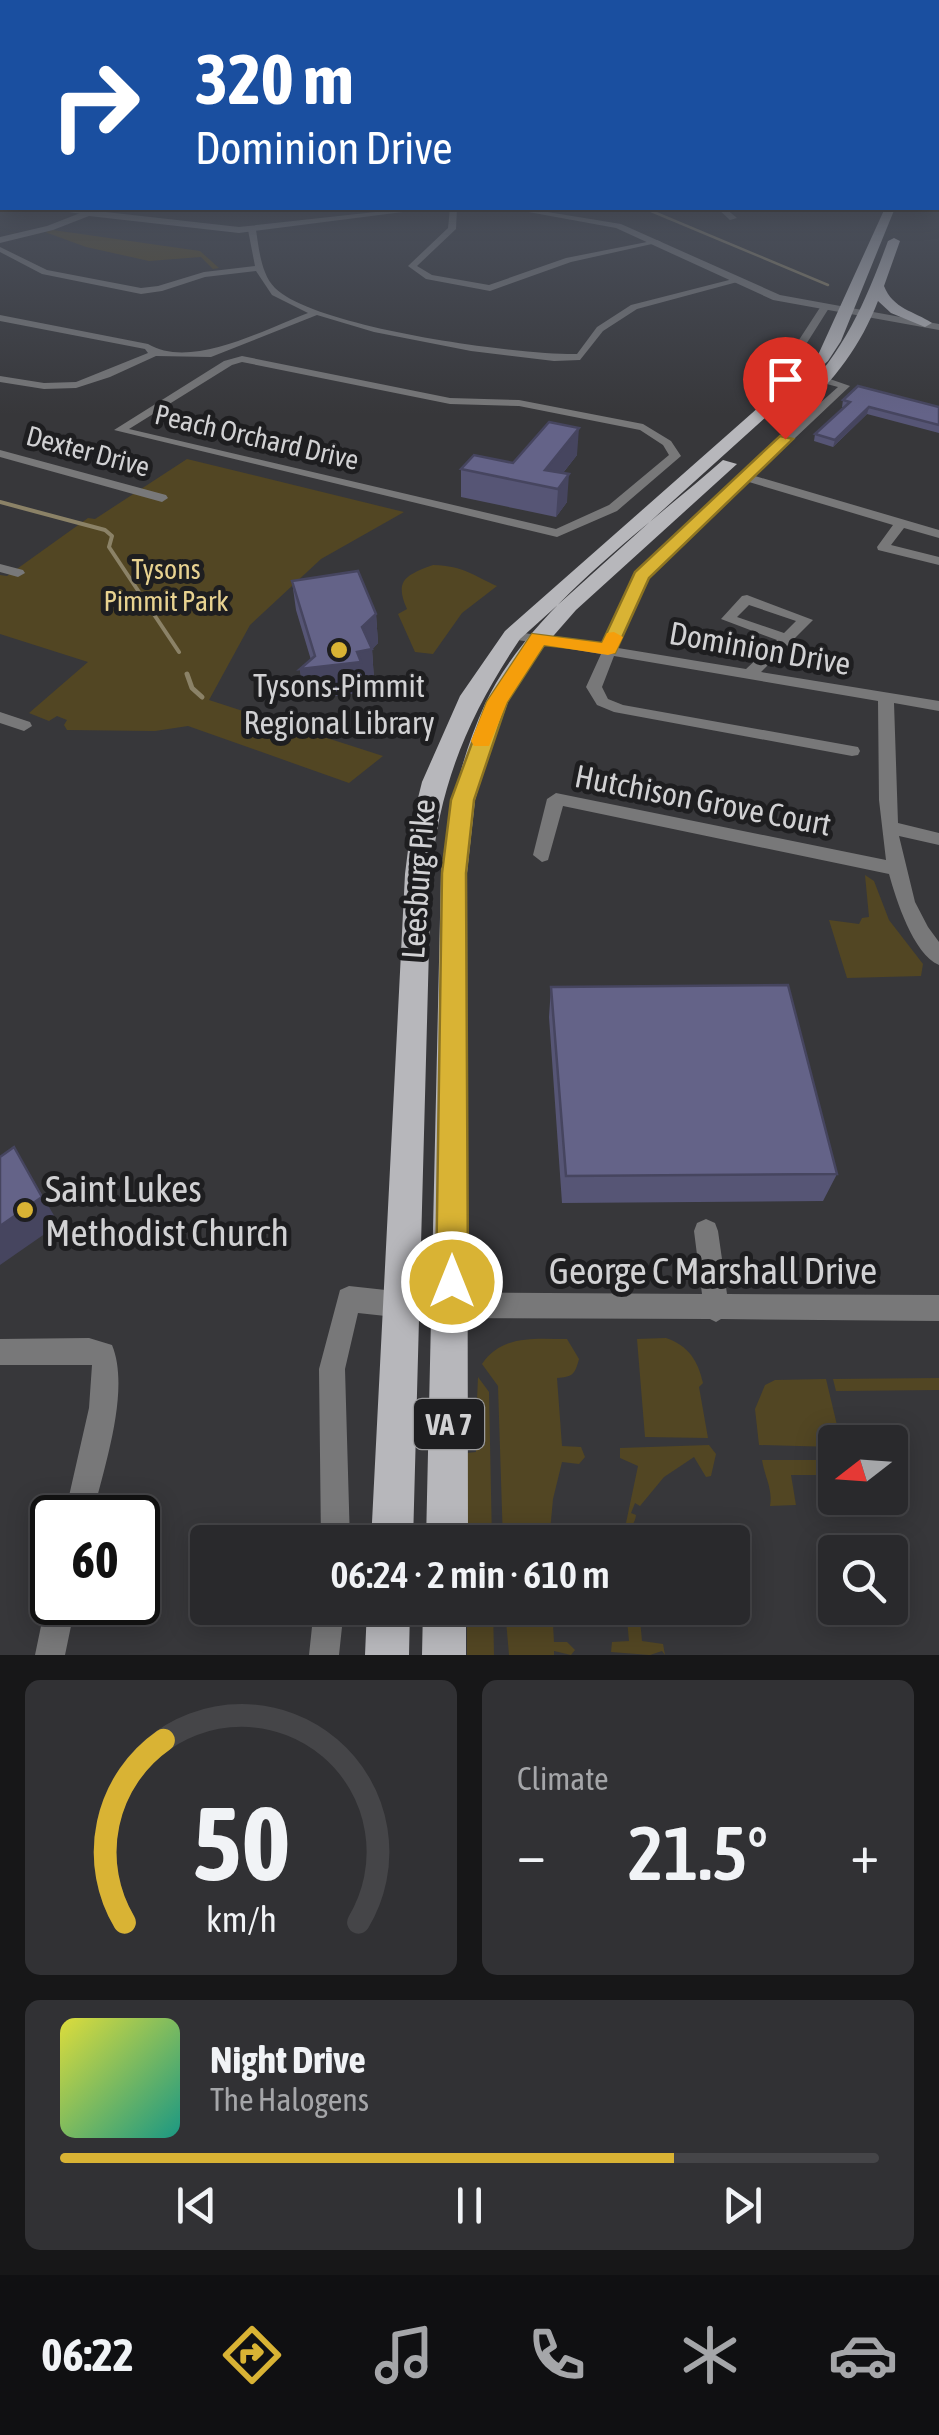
<!DOCTYPE html>
<meta charset="utf-8">
<style>
:root{--surface:#29292c;--page:#313134;--text:#f1f3f6;--muted:#a5a6a9;--line:#454548;--accent:#d9b334}
body{margin:0;font-family:"Asap Condensed",sans-serif;background:var(--page);color:var(--text);height:100vh;display:flex;flex-direction:column;font-size:38px;white-space:nowrap}
*{box-sizing:border-box;margin:0}
p{font-size:32px;color:var(--muted)}
.icon{flex:none;width:55px;height:55px;fill:none;stroke:currentColor;stroke-width:2;stroke-linecap:round;stroke-linejoin:round}
.map{position:relative;height:1655px;overflow:hidden}
.details{display:flex;flex-direction:column;gap:25px;padding:25px;background:#171718;flex:1}
.details>*{flex:none}
.guide{position:absolute;left:0px;top:0px;width:940px;height:210px;box-shadow:0 5px 25px #0003,0 0 0 2px var(--line);background:#1a4fa0;color:#fff;overflow:hidden}
.needle{width:65px;rotate:253deg}
.controls{position:absolute;left:818px;top:1425px;display:grid;gap:20px}
.controls a{display:grid;place-items:center;width:90px;height:90px;border-radius:10px;background:var(--surface);box-shadow:0 5px 25px #0003,0 0 0 2px var(--line);font-size:50px}
.speed{position:absolute;left:30px;top:1495px;display:flex;gap:20px;font-size:50px;font-weight:700;text-align:center}
.speed>*{display:grid;place-content:center;width:130px;height:130px;border-radius:50%;background:var(--surface);box-shadow:0 5px 25px #0003,0 0 0 2px var(--line);line-height:1}
.speed .limit{border:5px solid #111;border-radius:15px;background:#fff;color:#111}
.pin{position:absolute;display:grid;place-items:center;width:85px;height:85px;color:#fff;margin:-102px -42px;border-radius:50% 50% 50% 0;rotate:-45deg;box-shadow:0 0 10px #0007}
.pin .icon{rotate:45deg}
.me{position:absolute;width:110px;margin:-55px;rotate:0deg;stroke-linejoin:round;filter:drop-shadow(0 0 8px #0008)}
.turn{display:flex;align-items:center;gap:35px;height:210px;padding:0 30px;font-size:45px}
.turn .icon{width:130px;height:130px;stroke-width:2.5}
.turn b{display:block;font-size:70px;line-height:85px}
.big{font-size:75px;font-weight:600;line-height:1.1}
.details .card{flex:1;display:flex;flex-direction:column;justify-content:center;gap:15px;min-width:0;padding:0 35px;border-radius:15px;background:var(--page)}
.details .dial{align-items:center;gap:0}
.dial svg{height:260px;overflow:visible;fill:none;stroke:var(--line);stroke-width:7;stroke-linecap:round;text-anchor:middle}
.dial text{fill:var(--text);stroke:none}
.song{display:flex;align-items:center;gap:30px}
.cover{width:120px;height:120px;border-radius:15px;background:linear-gradient(135deg,hsl(60 70% 55%),hsl(170 70% 35%))}
.played{height:10px;border-radius:5px;background:linear-gradient(90deg,var(--accent) 75%,var(--line) 75%)}
.keys{display:flex;justify-content:space-around;direction:ltr}
.heat{display:flex;justify-content:space-between;align-items:center;font-size:55px;direction:ltr}
.details .tiles{flex:1;display:grid;gap:25px;grid-template-columns:1fr 1fr}
.card:last-child{grid-column:span 2}
.trip{position:absolute;left:190px;top:1525px;width:560px;height:100px;border-radius:10px;background:var(--surface);box-shadow:0 5px 25px #0003,0 0 0 2px var(--line);font-weight:600;line-height:100px;text-align:center}
.menu{display:flex;height:160px;justify-content:space-around;align-items:center;background:#101012;color:var(--muted)}
.menu .icon{width:70px;height:70px}
.menu .on{color:var(--accent)}
.menu b{font-size:45px;color:var(--text)}
.map>svg:first-child{display:block}
.green{fill:#524623}
.lines{fill:none;stroke-linecap:round;stroke-linejoin:round}
.stream-far2{stroke:#8b8267;stroke-width:2.5}
.stream-far1{stroke:#8b8267;stroke-width:4}
.stream{stroke:#8b8267;stroke-width:5}
.minor{fill:#787879;fill-rule:evenodd}
.tertiary{fill:#787879;fill-rule:evenodd}
.secondary{fill:#9c9c9e;fill-rule:evenodd}
.primary{fill:#b7b7bb;fill-rule:evenodd}
.wall{fill:#565575}
.shaded-wall{fill:#46455f}
.building{fill:#646388;stroke:#46455f;stroke-width:2.5}
.route{fill:#d9b334;stroke:#8d7422;stroke-width:2.5}
.slow{fill:#f59e0b}
.poi-dot{fill:#d9b334;stroke:#1e1e20;stroke-width:4}
.labels{text-anchor:middle;dominant-baseline:central;stroke-width:10;stroke-linejoin:round;paint-order:stroke}
.far-street-label{font-size:28px;fill:#d1d1d3;stroke:#1e1e20}
.far-park-label{font-size:28px;fill:#e8d290;stroke:#1e1e20}
.shield{fill:#1e1e20;stroke:#9b9b9d;stroke-width:2.5}
.shield-label{font-size:30px;font-weight:bold;fill:#d1d1d3}
.street-label{font-size:32px;fill:#d1d1d3;stroke:#1e1e20}
.poi-label{font-size:32px;fill:#d1d1d3;stroke:#1e1e20}
.near-poi-label{font-size:38px;fill:#d1d1d3;stroke:#1e1e20;text-anchor:start}
.near-street-label{font-size:38px;fill:#d1d1d3;stroke:#1e1e20}
</style>
<div class="map">
<svg width="939" height="1655" viewBox="0 0 939 1655">
<rect width="100%" height="100%" fill="#37373a"/>
<path class="green" d="M53 230 200 251 219 268 213 269 201 257 149 261 86 247 45 232Z
M187 459 404 512 321 559 250 625 209 700 383 756 349 783 188 726 155 731 67 730 64 725 67 720 57 716 49 721 29 713 88 662 0 634V575L7 576 88 518 95 519Z
M433 565C465 566 474 576 497 586L462 613 433 654 415 652 398 614 407 609C394 580 406 575 433 565Z
M865 875 874 881 889 920 923 964 921 976 847 978 829 920 859 924 862 918 869 917Z
M666 1338C689 1346 698 1361 703 1383L699 1387 708 1438 645 1437 637 1339Z
M567 1339 579 1359C575 1375 572 1377 557 1378L562 1446 581 1447 585 1457 579 1464 562 1462 553 1499 549 1542H503L498 1386 482 1364C502 1334 536 1339 567 1339Z
M478 1377 489 1392 492 1542H467V1453L476 1452V1445H485V1426L476 1425Z
M939 1378V1390L836 1391 833 1379Z
M826 1379 841 1442H835V1447L759 1445 755 1409 765 1385 775 1380Z
M709 1445 716 1454 711 1476 706 1477 694 1457 664 1477 640 1506 635 1503 631 1513 636 1515C635 1524 628 1530 627 1542H622L638 1466 620 1458V1448Z
M762 1460H835V1475H791L796 1505 770 1506C773 1489 765 1478 762 1460Z
M467 1608H493L494 1655H467Z
M505 1608H552L554 1642H567L575 1650 571 1655 554 1651V1655H509Z
M626 1608H639L642 1641 663 1644 665 1655 662 1651 650 1655 611 1652 612 1642 629 1641Z"/>
<g class="lines">
<path class="stream-far2" d="M644 208 828 285"/>
<path class="stream-far1" d="M0 502 105 530 112 536 109 547 179 652"/>
<path class="stream" d="M187 674 192 688 202 697"/>
<path class="minor" d="M0 200H2V204H0Z
M43 208H61L92 213 88 215Z
M450 208H457L456 229 417 266 432 275 489 285 566 258 657 240 661 242 571 262 490 291 426 279 408 266 448 228Z
M717 208H725L737 218 730 220Z
M252 228 256 230C259 249 261 274 275 288 316 328 517 355 577 354L597 327 631 305 737 278 741 281 637 309 603 331 580 360 554 361 471 351 374 332 317 315 211 357 156 356 110 377 76 388 44 389 0 382V376L44 383 76 382 148 353 145 349 0 321V315L148 344C191 370 265 329 308 313L272 295 256 271 205 277 162 291 141 294 42 274 0 252V247L47 270 141 288 158 286 204 272 255 266 248 230Z
M821 306 829 308 793 365H785L784 363Z
M242 356 450 398 519 400 643 424 671 441 681 456 617 511 557 537 114 430 224 361ZM242 362 450 404 519 406 640 430 663 445 669 455 609 505 556 529 129 429 232 365Z
M827 378 850 386 755 476 939 530V538L904 528 891 545 939 557V565L878 550 877 547 893 525 749 482 647 578 618 648 746 669 777 640 721 619 742 596 747 595 813 620 761 672 939 701V711L894 703 898 823 939 833V845L899 836 915 902 928 927 939 942V965C913 954 896 899 889 874L563 806 548 860 542 862 533 855 547 799 556 793 886 860 879 800 878 701 614 656 602 687 608 699 623 705 858 747 860 751 858 755 852 756 614 712 597 705 586 687 601 654 512 639 505 635 512 631 604 646 636 573 740 474 838 387 823 383V379ZM749 605 796 621 784 633 737 617Z
M0 450 166 495 168 498 162 502 0 457Z
M0 564 23 570 25 573 18 577 0 572Z
M0 712 30 722 32 726 24 731 0 723Z
M706 1219 715 1223 718 1231 727 1294 939 1295V1321L721 1319 716 1322 710 1319 404 1318 358 1313 345 1369 350 1542H321L319 1369 340 1290 349 1286 404 1292 702 1294 694 1231 697 1223Z
M89 1338 112 1345C131 1391 103 1470 92 1518H64L89 1408 92 1365H0V1339Z
M52 1590V1602H76L65 1655H35L46 1602Z
M314 1608H344L339 1655H309Z"/>
<path class="tertiary" d="M412 208H434L239 233 89 216 53 230 0 243V237L47 226 88 210 239 227Z
M507 208H523L621 224 780 295 939 324V330L773 300 616 228Z"/>
<path class="secondary" d="M938 193H939V198H938Z"/>
<path class="primary" d="M885 208H895L841 341 828 361 520 639C469 715 440 782 431 874L413 1542H371L405 874 411 826 422 782 460 696 505 631 818 355Z
M894 238 900 241 884 286C893 309 914 311 932 323L925 327 891 313 878 301C861 345 835 380 799 412H789V406C841 359 864 306 888 241Z
M723 460 737 464 576 610 534 658 508 702 487 759 475 800 467 873 468 1542H426L441 873C449 814 460 759 485 704 528 611 646 528 723 460Z
M367 1608H410L409 1655H365Z
M423 1608H466V1655H422Z"/>
</g>
<path class="wall" d="M843 400 939 407V433L867 414 833 447 814 441 815 434 844 408 842 407Z
M577 455 563 473 567 502 556 517 461 497V469Z
M292 581 376 614 378 643 372 649 374 680 363 682 364 692 304 700 300 669 311 660 296 610Z
M551 987 837 1174 823 1201 562 1203 549 1017Z"/>
<path class="shaded-wall" d="M869 407 867 414 833 447 835 440Z
M579 428 577 455 551 488 545 470Z
M569 474 567 502 556 517 558 489Z
M376 614 378 643 372 650 374 680 363 682 364 692 304 700 300 669 357 652 362 627Z
M14 1147 59 1224 0 1265V1226Z"/>
<path class="building" d="M858 386 939 407V425L869 407 835 440 815 434 850 402 843 400Z
M549 422 579 428 545 470 569 474 558 489 461 469 474 455 513 463Z
M358 571 376 614 362 627 372 649 357 652 361 662 300 669 315 656 292 581Z
M788 985 837 1174 566 1176 551 987Z
M14 1147 42 1197 0 1226V1157Z"/>
<linearGradient id="sky" x2="0" y2="1"><stop stop-color="#1e1e20"/><stop offset="0.44" stop-color="#4d5360"/><stop offset="1" stop-color="#4d5360" stop-opacity="0"/></linearGradient>
<rect width="939" height="415" fill="url(#sky)"/>
<path class="route" d="M780 436 793 439 649 578 615 653 544 645 507 702 474 800 466 873 468 1282 463 1293 452 1298 440 1293 436 1282 442 873 451 800 487 702 532 634 602 643 635 572Z"/>
<path class="slow" d="M614 632 623 637 615 653 608 655 544 645 507 702 489 746H474L471 741 487 702 532 634 602 643 607 633Z"/>
<g class="poi-dot">
<circle cx="339" cy="650" r="10"/>
<circle cx="25" cy="1210" r="10"/>
</g>
<g class="labels">
<g class="far-street-label">
<text transform="translate(257 437) rotate(13)">Peach Orchard Drive</text>
<text transform="translate(88 451) rotate(15)">Dexter Drive</text>
</g>
<g class="far-park-label">
<text x="166" y="569">Tysons<tspan x="166" dy="32">Pimmit Park</tspan></text>
</g>
<rect class="shield" x="414" y="1399" width="70" height="50" rx="8"/>
<g class="shield-label">
<text x="449" y="1424">VA 7</text>
</g>
<g class="street-label">
<text transform="translate(760 648) rotate(10)">Dominion Drive</text>
<text transform="translate(703 800) rotate(11)">Hutchison Grove Court</text>
<text transform="translate(418 879) rotate(-86)">Leesburg Pike</text>
</g>
<g class="poi-label">
<text x="339" y="685">Tysons-Pimmit<tspan x="339" dy="37">Regional Library</tspan></text>
</g>
<g class="near-poi-label">
<text x="45" y="1188">Saint Lukes<tspan x="45" dy="44">Methodist Church</tspan></text>
</g>
<g class="near-street-label">
<text x="713" y="1270">George C Marshall Drive</text>
</g>
</g>
</svg>
<div class="controls">
<a><svg class="needle" viewBox="-14 -14 28 28"><path d="M0-13l5 13h-10z" fill="#e53935"/><path d="M0 13l5-13h-10z" fill="#a5a6a9"/></svg></a>
<a><svg class="icon" aria-label="search" viewBox="0 0 24 24"><circle cx="10" cy="10" r="6"/><path d="M15 15l6 6"/></svg></a>
</div>
<div class="speed"><div class="limit">60</div></div>
<div class="pin" style="left:785px;top:439px;background:#d93025"><svg class="icon" aria-label="arrive" viewBox="0 0 24 24"><path d="M6 21V4h12l-3 4 3 4H6"/></svg></div>
<svg class="me" style="left:452px;top:1282px" viewBox="-20 -20 40 40"><circle r="17" fill="#d9b334" stroke="#fff" stroke-width="3"/><path d="M0-11L8 9 0 5-8 9z" fill="#fff"/></svg>
<div class="trip">06:24 · 2 min · 610 m</div>
<div class="guide">
<div class="turn"><svg class="icon" aria-label="right" viewBox="0 0 24 24"><path d="M7 20v-9h11M14 6l5 5-5 5"/></svg><div><b>320 m</b>Dominion Drive</div></div>
</div>
</div>
<section class="details">
<div class="tiles">
<div class="card dial"><svg viewBox="0 0 100 80">
<path d="M14 69A42 42 0 1 1 86 69"/>
<path d="M14 69A42 42 0 0 1 26 13" stroke="#d9b334"/>
<text x="50" y="56" font-size="32" font-weight="700">50</text>
<text x="50" y="72" font-size="11">km/h</text>
</svg></div>
<div class="card"><p>Climate</p>
<div class="heat"><a>−</a><b class="big">21.5°</b><a>+</a></div>
</div>
<div class="card">
<div class="song"><i class="cover"></i><div><b>Night Drive</b><p>The Halogens</p></div></div>
<div class="played"></div>
<div class="keys"><svg class="icon" aria-label="previous" viewBox="0 0 24 24"><path d="M18 5L8 12l10 7zM5 5v14"/></svg><svg class="icon" aria-label="pause" viewBox="0 0 24 24"><path d="M8 5v14M16 5v14"/></svg><svg class="icon" aria-label="next" viewBox="0 0 24 24"><path d="M6 5l10 7-10 7zM19 5v14"/></svg></div>
</div>
</div>
</section>
<nav class="menu">
<b>06:22</b>
<svg class="icon on" aria-label="directions" viewBox="0 0 24 24"><path d="M12 3l9 9-9 9-9-9zM9 14v-3h6M13 9l2 2-2 2"/></svg>
<svg class="icon" aria-label="music" viewBox="0 0 24 24"><path d="M9 18V5l10-2v13"/><circle cx="6" cy="18" r="3"/><circle cx="16" cy="16" r="3"/></svg>
<svg class="icon" aria-label="phone" viewBox="0 0 24 24"><path d="M5 4h4l2 5-3 2q2 4 5 5l2-3 5 2v4C11 20 4 13 5 4z"/></svg>
<svg class="icon" aria-label="climate" viewBox="0 0 24 24"><path d="M12 3v18M4 7l16 10M4 17L20 7"/></svg>
<svg class="icon" aria-label="car" viewBox="0 0 24 24"><path d="M5 17H2v-5l4-1 3-4h7l3 4 3 1v5h-3M9 17h6M6 11h13"/><circle cx="7" cy="17" r="2"/><circle cx="17" cy="17" r="2"/></svg>
</nav>
